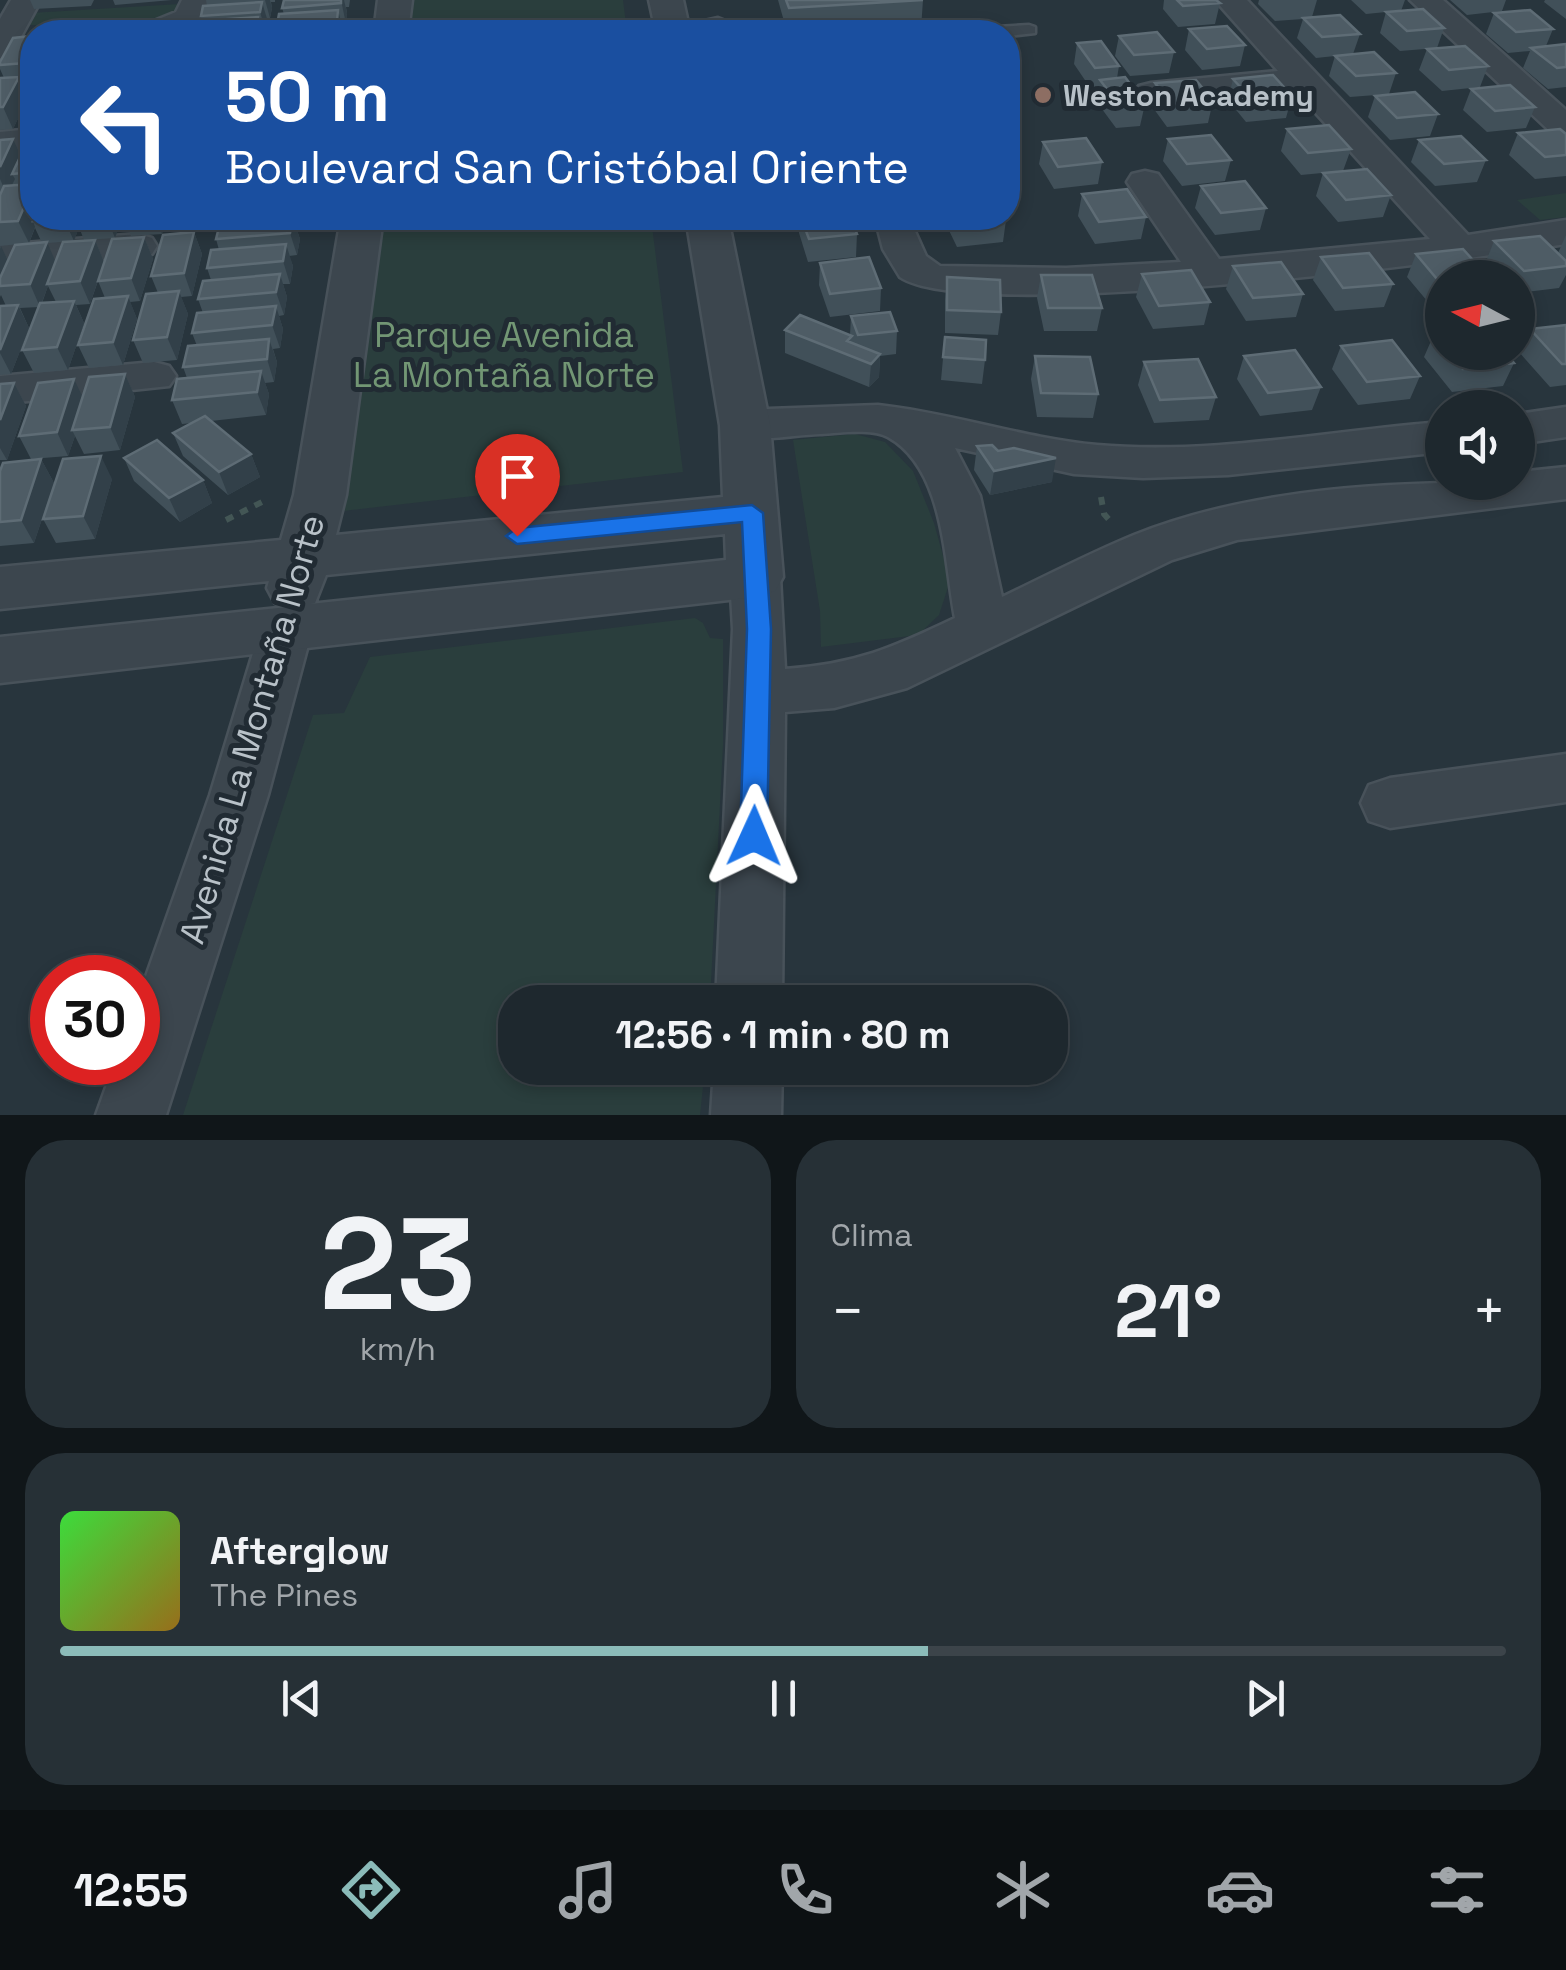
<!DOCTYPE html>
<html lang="es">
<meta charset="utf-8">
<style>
:root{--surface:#1e282e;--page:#263036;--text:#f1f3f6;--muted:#a1a6aa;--line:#3c444a;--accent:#8bbbb9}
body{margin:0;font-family:"Space Grotesk",sans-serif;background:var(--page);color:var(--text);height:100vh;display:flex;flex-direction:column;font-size:38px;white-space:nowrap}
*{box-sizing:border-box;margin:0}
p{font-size:32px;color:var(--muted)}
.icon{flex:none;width:55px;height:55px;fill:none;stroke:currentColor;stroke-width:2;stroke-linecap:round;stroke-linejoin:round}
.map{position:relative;height:1115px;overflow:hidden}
.sheet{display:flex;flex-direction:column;gap:25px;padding:25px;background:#101619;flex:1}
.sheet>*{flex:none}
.banner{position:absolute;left:20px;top:20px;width:1000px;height:210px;border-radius:40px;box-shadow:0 5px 15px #0003,0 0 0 2px var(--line);background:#1a4fa0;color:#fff;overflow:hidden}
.needle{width:65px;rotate:277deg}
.buttons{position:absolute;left:1425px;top:260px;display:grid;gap:20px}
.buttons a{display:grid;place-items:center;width:110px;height:110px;border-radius:50%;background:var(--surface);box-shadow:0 5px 15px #0003,0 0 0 2px var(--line);font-size:50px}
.speed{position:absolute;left:30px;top:955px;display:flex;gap:20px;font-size:50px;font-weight:700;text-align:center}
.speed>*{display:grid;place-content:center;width:130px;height:130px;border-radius:50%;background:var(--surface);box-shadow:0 5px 15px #0003,0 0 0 2px var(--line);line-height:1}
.speed .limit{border:15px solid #d22;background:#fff;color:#111}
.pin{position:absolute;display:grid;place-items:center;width:85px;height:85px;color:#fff;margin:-102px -42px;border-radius:50% 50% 50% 0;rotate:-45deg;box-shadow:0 0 10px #0007}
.pin .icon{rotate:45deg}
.me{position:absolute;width:110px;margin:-55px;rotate:1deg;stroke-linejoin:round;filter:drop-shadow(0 0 8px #0008)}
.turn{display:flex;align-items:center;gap:35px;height:210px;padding:0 40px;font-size:45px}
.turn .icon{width:130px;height:130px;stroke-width:2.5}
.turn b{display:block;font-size:70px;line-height:85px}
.big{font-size:75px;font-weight:700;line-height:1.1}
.sheet .widget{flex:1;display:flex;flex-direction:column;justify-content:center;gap:15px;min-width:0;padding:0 35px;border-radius:40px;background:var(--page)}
.sheet .dial{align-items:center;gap:0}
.dial b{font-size:130px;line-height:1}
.song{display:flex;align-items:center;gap:30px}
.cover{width:120px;height:120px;border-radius:15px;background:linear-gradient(135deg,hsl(120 70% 55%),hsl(40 70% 35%))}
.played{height:10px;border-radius:5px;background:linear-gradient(90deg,var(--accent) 60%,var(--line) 60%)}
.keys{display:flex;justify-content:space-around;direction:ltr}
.heat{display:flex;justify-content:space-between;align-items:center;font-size:55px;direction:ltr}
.sheet .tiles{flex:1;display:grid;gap:25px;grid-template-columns:1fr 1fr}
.widget:last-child{grid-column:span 2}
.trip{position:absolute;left:498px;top:985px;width:570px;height:100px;border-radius:40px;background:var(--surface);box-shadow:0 5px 15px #0003,0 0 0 2px var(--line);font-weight:700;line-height:100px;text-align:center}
.tabs{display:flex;height:160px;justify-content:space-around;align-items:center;background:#0c1012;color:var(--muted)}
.tabs .icon{width:70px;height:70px}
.tabs .on{color:var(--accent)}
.tabs b{font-size:45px;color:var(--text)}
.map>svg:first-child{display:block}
.green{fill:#2a3e3d}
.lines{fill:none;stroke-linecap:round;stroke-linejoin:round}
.service-casing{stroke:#48525a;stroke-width:5}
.minor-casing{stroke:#48525a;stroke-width:5}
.tertiary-casing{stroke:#48525a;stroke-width:5}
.path{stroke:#435655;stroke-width:6;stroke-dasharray:8 8;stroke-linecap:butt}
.service{fill:#3c464e;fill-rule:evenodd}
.minor{fill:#3c464e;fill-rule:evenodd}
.tertiary{fill:#3c464e;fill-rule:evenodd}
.wall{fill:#415059;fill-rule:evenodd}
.shaded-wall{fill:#324049}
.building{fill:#4e5c65;stroke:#5e6c75;stroke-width:2.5}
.route{fill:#1a73e8;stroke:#114b97;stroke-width:2.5}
.education-dot{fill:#8d6e63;stroke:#212b33;stroke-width:4}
.labels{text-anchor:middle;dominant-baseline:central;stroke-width:10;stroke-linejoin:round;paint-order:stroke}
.far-poi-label{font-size:30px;font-weight:bold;fill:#b8c1c8;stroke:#212b33;text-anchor:start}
.park-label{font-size:35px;fill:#729674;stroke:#212b33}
.street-label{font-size:35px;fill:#b8c1c8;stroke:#212b33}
</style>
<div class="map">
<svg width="1566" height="1115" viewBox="0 0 1566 1115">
<rect width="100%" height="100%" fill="#28353d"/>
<path class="green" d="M410 0H623L627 32H405Z
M180 4 173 19C147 28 88 41 61 32 49 29 41 24 24 25L31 13Z
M1566 193V217L1540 220 1517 200Z
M381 218H651L683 472 343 511Z
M855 434 885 442 913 471 934 523 950 581 939 615 918 635 821 647 820 611 793 440Z
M695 618 703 623 710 638 723 639V745L710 1002H515V1068H705L700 1115H183L313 715 344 713 370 657Z"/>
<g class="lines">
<g class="service-casing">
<path id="service" d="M718 18 753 32C739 33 726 28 712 29 696 29 679 35 664 30Z
M1029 25 1035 27V33L1008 36V32H989L997 27Z"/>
</g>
<g class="minor-casing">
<path id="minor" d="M11 0H41L11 55 0 58V19Z
M182 0H212L200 25 181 32H140L144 25 176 12Z
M1215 0H1247L1468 235 1566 220V244C1462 261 971 325 900 277L883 249 875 218H909L926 256 940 266 1066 268 1181 262 1127 182 1132 174 1145 171 1158 174 1219 259 1430 239 1294 89 1151 103 1139 100 1134 93 1139 86 1151 83 1278 71Z
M1410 0H1443L1566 110V138L1554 135Z
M32 129V150L0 154V132Z
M138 234 152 238 157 246 152 254 0 269V245Z
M154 362 169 366 176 376 169 386 0 404V376Z
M878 405C952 413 1023 438 1097 445 1213 455 1328 431 1442 422V452L1228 475 1143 478 1074 474 955 448 980 496 1002 597C1046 576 1090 553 1134 535 1254 487 1393 482 1518 482V472L1566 467V499L1237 540 1172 560 907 688 834 708 785 712 782 1002H716L733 629 730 577 737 564 755 559 773 564 780 577 785 669C856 664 892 648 955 618 944 562 945 469 888 437 872 428 839 433 820 434 790 435 758 443 729 435L722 425 729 415 745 410Z
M1566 407V437L1518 444V414Z
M286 610 305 616 312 630 268 795 166 1115H96L115 1062H138V999L210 795 260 630 267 616Z
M1566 754V802L1390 828 1369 821 1361 803 1369 785 1390 778Z
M714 1068H782L781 1115H711Z"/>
</g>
<g class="tertiary-casing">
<path id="tertiary" d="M378 0H412L408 32H374Z
M649 0H683L690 32H656Z
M341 218H383L346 495 336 535 723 497 720 425 686 218H728L770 425 783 577 775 591 755 597 0 683V637L288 607 275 603 267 588 269 581 0 609V567L281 540 294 495ZM725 534 726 560 310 604 315 603 326 575Z"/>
</g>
<path class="path" d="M1101 497 1104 514 1111 522
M226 520 268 499"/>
<use href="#service" class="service"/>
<use href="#minor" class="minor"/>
<use href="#tertiary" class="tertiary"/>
</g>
<path class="wall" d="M30 0H94L91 6 34 9Z
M113 0H172L115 5Z
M206 0H275V2H271L272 8 270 18H267L268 22 266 32H196L202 21 201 16 207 6Z
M284 0H350L349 7H346L347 13 346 24H341L343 32H275L278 30 277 25 284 14 282 8Z
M778 0H923L921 29 861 32H787Z
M1164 0H1216L1220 3 1215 24 1178 27 1163 9Z
M1259 0H1317L1312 17 1360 34 1353 54 1396 73 1389 94 1350 97 1329 76 1335 56 1316 58 1297 38 1303 19 1275 21 1258 4Z
M1351 0H1405L1401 11 1444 28 1437 48 1400 51 1380 33 1386 12 1366 14Z
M1450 0H1506L1502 11 1467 15Z
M1545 0H1566V19L1544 2Z
M1494 13 1553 29 1546 46 1566 44V87L1548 89 1523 68 1530 51 1508 53 1486 34Z
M1189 29 1245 45 1240 66 1202 70 1185 50Z
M32 36V84L22 85 27 97 32 86V128L23 108 13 129 0 130V78H4L0 69V62Z
M1119 36 1174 52 1169 73 1130 76 1115 56Z
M1077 43 1119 66 1117 78 1145 104 1140 126 1116 128 1096 101 1099 88 1091 89 1074 64Z
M1427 49 1488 66 1480 87 1442 91 1419 70Z
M1233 79 1292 96 1286 118 1246 122 1228 100Z
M1155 83 1213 101 1208 123 1167 127 1151 105Z
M1471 89 1535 107 1526 128 1487 132 1463 110Z
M1375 96 1438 114 1430 136 1390 140 1368 117Z
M1287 129 1351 149 1343 171 1301 175 1281 151Z
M1518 133 1566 134V176L1535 179 1509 155Z
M32 139V218H122L115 238 84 240 79 227 74 241 47 243 55 262 95 240 104 262 144 237 153 259 140 301 130 302 137 319 123 365 89 368 78 345 105 298 98 281 90 304 76 305 84 323 68 370 34 373 22 350 39 307 20 308 29 328 11 374 0 375V306H6L1 295 0 297V246L8 260 42 243 35 228 29 243 0 246V140L21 155ZM48 286 56 302 42 303Z
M1168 139 1231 160 1225 181 1182 186 1163 161Z
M1419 140 1486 160 1477 182 1435 186 1411 162Z
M1043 142 1102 162 1098 184 1054 189 1039 164Z
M1323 173 1391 195 1383 217 1338 222 1316 196Z
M1201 186 1266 208 1260 230 1215 235 1195 208Z
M1082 194 1146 217 1141 239 1095 244 1078 216Z
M124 218H167L162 234 131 236Z
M171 218H209L206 229 176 232Z
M222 218H301L299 230H297L300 239 297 255 289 256 293 266 290 284H283L287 297 284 315 279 316 283 329 280 348 273 349 277 362 274 382 265 383 269 394 266 415 211 421 251 454 260 477 228 495 183 456 173 433 192 423 182 424 172 400 187 378 183 367 197 346 192 333 203 313 198 299 211 280 207 268 219 250 216 239 223 222Z
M799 218H851L857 234 856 257 808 262 799 233Z
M943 218H1005L1006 220 1003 242 957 247Z
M194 232 202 254 192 296 181 297 188 314 177 360 143 363 133 340 158 293 151 276Z
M1566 235V275L1559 288 1518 293V278H1498L1485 264 1494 241 1558 253Z
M1416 254 1442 278V307L1433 308 1407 277Z
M1321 257 1393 284 1384 307 1335 311 1313 280Z
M820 263 881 288 880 311 830 317 819 285Z
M1233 266 1303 294 1296 317 1246 321 1226 289Z
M1142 274 1210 302 1204 325 1153 329 1136 297Z
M1041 275 1102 308 1097 331H1044L1037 298Z
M947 277 1001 312 998 335 945 333V300Z
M851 316 897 331 896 354 880 356 879 377 869 387 785 353V330L850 335Z
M1566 325V385L1550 387 1519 352 1530 329Z
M1442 333V352H1505L1514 363 1503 386 1452 392 1424 357 1434 334Z
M945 337 985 360 982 384 941 380Z
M1341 346 1420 376 1410 399 1358 405 1332 369Z
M1035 356 1098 394 1093 418 1037 417 1031 379Z
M1244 356 1321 387 1312 410 1260 416 1237 379Z
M1144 362 1216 397 1209 420 1154 423 1138 385Z
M125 374 135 397 120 450 84 454 75 436 68 456 31 459 19 436Z
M14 383 26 406 7 460H0V384Z
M977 446 998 451 1052 482 990 495 974 470Z
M124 458 203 480 212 503 180 522 134 481Z
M41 459 54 483 34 543 0 546V471Z
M112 479 95 539 56 543 43 519Z"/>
<path class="shaded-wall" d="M265 0H270L272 8 270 18Z
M341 0H344L347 13 346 24Z
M262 2 268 22 266 32 260 12Z
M338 10 343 30V32H340L337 21Z
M258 17 263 32H257L256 28Z
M32 48V82L25 63Z
M19 77 28 98 13 129 3 107Z
M13 139 23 161 12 174 15 179 7 195 0 179V167Z
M32 189V218H40L33 221 35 227 29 243 18 221Z
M107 218H122L115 238Z
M156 218H167L162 234Z
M202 218H209L206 229Z
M293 218 300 239 297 255 290 233Z
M296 218H301L299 230Z
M64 219 75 218 79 227 74 241Z
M194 232 202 254 192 296 184 273Z
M144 237 153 259 140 301 131 278Z
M95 240 104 262 90 304 80 281Z
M47 242 57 265 47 284 48 286 40 307 30 284Z
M286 244 293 266 290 284 283 261Z
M1 246 12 269 0 286V249Z
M280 274 287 297 284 315 276 292Z
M179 291 188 314 177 360 167 337Z
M128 296 137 319 123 365 113 342Z
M74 301 84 323 68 370 57 347Z
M18 305 29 328 11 374 0 353V350Z
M276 306 283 329 280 348 272 325Z
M269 339 277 362 274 382 267 359Z
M880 354 879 377 869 387 871 364Z
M261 371 269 394 266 415 257 392Z
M125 374 135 397 120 450 110 427Z
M74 379 85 402 72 430 75 436 68 456 57 432Z
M14 383 26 406 7 460 0 448V420Z
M251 454 260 477 228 495 219 472Z
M101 456 112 479 95 539 83 516Z
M1056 458 1052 482 990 495 994 471Z
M41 459 54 483 34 543 21 520Z
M203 480 212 503 180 522 169 498Z"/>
<path class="building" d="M284 0H341V3L282 8Z
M786 0H923L789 8Z
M1177 0H1216L1220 3 1183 6Z
M262 2 260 12 201 16 203 6Z
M1423 9 1444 28 1407 31 1386 12Z
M338 10 337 21 277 25 279 14Z
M1530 10 1553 29 1516 32 1494 13Z
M1340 15 1360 34 1322 37 1303 18Z
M258 17 256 28 196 32 199 21Z
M159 23 156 32H131L134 25Z
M335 26 334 32H275V30Z
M1227 26 1245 45 1207 49 1189 29Z
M1157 32 1174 52 1134 55 1119 36Z
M32 36V48L25 63 0 65V62L13 38Z
M1101 41 1119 66 1095 68 1077 43Z
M1566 44V67L1557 68 1531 48Z
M1465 46 1488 66 1449 70 1427 49Z
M1374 52 1396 73 1356 76 1335 56Z
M1273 75 1292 96 1252 100 1233 79Z
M19 77 3 107H0V78Z
M1125 77 1145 104 1120 106 1100 80Z
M1196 80 1213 101 1172 105 1155 83Z
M1510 85 1535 107 1495 111 1471 89Z
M32 86V106H22Z
M1415 92 1438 114 1397 118 1375 96Z
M1329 125 1351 149 1308 153 1287 129Z
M1560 129 1566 134V155L1545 157 1518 133Z
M1211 135 1231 160 1187 164 1168 139Z
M1461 136 1486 160 1444 164 1419 140Z
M1086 138 1102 162 1058 167 1043 142Z
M13 139 0 167V140Z
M32 139V172L12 174 28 140Z
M1367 169 1391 195 1346 200 1323 173Z
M1245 181 1266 208 1221 213 1201 186Z
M32 184V189L18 221 0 222V195L4 186Z
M1127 189 1146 217 1099 222 1082 194Z
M34 218H64L33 221Z
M281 218H293L290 233 216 239 220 223Z
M801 218H851L857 234 809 239Z
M955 218H1005L1006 220 959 225Z
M194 232 184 273 151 276 163 235Z
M1540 236 1566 261V266L1524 271 1494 241Z
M144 237 131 278 98 281 112 239Z
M95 240 80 281 47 284 63 242Z
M47 242 30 284 0 286V278L15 245Z
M286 244 283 261 207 268 211 250Z
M1463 249 1489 278H1442V285L1416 254Z
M1369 253 1393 284 1343 288 1321 257Z
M869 257 881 288 830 294 820 263Z
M1281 262 1303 294 1253 298 1233 266Z
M1191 270 1210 302 1159 306 1142 274Z
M280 274 276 292 198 299 203 281Z
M1041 275H1092L1102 308H1048Z
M947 277 1000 280 1001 312 947 310Z
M179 291 167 337 133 340 146 294Z
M128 296 113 342 78 345 94 299Z
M74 301 57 347 22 350 40 303Z
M18 305 0 350V306Z
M276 306 272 325 192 333 197 313Z
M890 312 897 331 858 335 851 316Z
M800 315 852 336 847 341 880 354 871 364 785 330Z
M1566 325V364H1562L1530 329Z
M1442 333V344L1434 334Z
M945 337 986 340 985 360 943 357Z
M269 339 267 359 183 367 188 346Z
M1392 340 1420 376 1367 382 1341 346Z
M1295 350 1321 387 1268 393 1244 356Z
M1449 352H1505L1514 363 1463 369Z
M1035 356 1090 357 1098 394 1041 393Z
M1198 359 1216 397 1160 400 1144 362Z
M261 371 257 392 172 400 177 379Z
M125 374 110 427 72 430 89 377Z
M74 379 57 432 19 436 38 383Z
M14 383 0 420V384Z
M205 416 251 454 219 472 173 433Z
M157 440 203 480 169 498 124 458Z
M992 445 998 451 1014 448 1056 458 994 471 977 446Z
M101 456 83 516 43 519 63 459Z
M41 459 21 520 0 522V471L3 463Z"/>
<path class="route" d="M752 505 763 513 771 629 767 836 763 844 754 847 744 844 740 836 747 629 742 522 517 544 506 536 517 528Z"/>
<circle class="education-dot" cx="1043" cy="95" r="10"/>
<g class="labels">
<g class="far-poi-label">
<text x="1063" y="95">Weston Academy</text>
</g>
<g class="park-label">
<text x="504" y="335">Parque Avenida<tspan x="504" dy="40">La Montaña Norte</tspan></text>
</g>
<g class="street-label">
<text transform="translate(252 729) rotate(-74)">Avenida La Montaña Norte</text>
</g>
</g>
</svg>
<div class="buttons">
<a><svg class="needle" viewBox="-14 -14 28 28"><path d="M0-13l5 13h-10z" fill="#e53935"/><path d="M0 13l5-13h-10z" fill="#a1a6aa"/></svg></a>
<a><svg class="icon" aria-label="sound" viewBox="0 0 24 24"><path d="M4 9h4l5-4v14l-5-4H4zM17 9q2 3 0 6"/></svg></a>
</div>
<div class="speed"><div class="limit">30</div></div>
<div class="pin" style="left:517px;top:536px;background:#d93025"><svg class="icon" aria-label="arrive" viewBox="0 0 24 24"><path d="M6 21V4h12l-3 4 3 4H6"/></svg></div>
<svg class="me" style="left:754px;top:836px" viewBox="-20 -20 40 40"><path d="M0-17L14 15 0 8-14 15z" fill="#1a73e8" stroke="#fff" stroke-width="4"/></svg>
<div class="trip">12:56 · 1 min · 80 m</div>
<div class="banner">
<div class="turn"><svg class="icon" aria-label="left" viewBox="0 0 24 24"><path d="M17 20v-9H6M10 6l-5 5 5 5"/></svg><div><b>50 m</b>Boulevard San Cristóbal Oriente</div></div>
</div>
</div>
<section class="sheet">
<div class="tiles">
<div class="widget dial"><b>23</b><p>km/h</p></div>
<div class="widget"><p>Clima</p>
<div class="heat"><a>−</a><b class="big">21°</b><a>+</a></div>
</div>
<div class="widget">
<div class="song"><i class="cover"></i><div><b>Afterglow</b><p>The Pines</p></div></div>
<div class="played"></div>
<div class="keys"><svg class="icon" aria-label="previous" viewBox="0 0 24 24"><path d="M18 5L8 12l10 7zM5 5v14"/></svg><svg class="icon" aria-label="pause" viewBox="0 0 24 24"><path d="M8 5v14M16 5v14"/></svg><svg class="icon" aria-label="next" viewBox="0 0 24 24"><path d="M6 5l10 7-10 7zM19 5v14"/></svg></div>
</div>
</div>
</section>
<nav class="tabs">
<b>12:55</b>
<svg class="icon on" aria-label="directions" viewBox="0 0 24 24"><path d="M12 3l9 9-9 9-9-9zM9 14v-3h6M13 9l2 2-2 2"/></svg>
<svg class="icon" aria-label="music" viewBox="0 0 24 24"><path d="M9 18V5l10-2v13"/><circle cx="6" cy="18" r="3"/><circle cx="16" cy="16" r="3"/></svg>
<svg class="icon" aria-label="phone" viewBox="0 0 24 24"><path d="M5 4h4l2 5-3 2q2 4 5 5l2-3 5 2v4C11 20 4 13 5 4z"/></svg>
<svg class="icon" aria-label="climate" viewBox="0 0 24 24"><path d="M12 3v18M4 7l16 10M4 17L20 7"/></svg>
<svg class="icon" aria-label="car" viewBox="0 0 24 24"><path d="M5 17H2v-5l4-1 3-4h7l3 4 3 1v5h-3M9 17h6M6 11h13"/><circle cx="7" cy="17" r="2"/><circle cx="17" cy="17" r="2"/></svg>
<svg class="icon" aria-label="filters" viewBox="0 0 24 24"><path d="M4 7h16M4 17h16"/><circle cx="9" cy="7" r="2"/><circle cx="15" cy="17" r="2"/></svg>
</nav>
